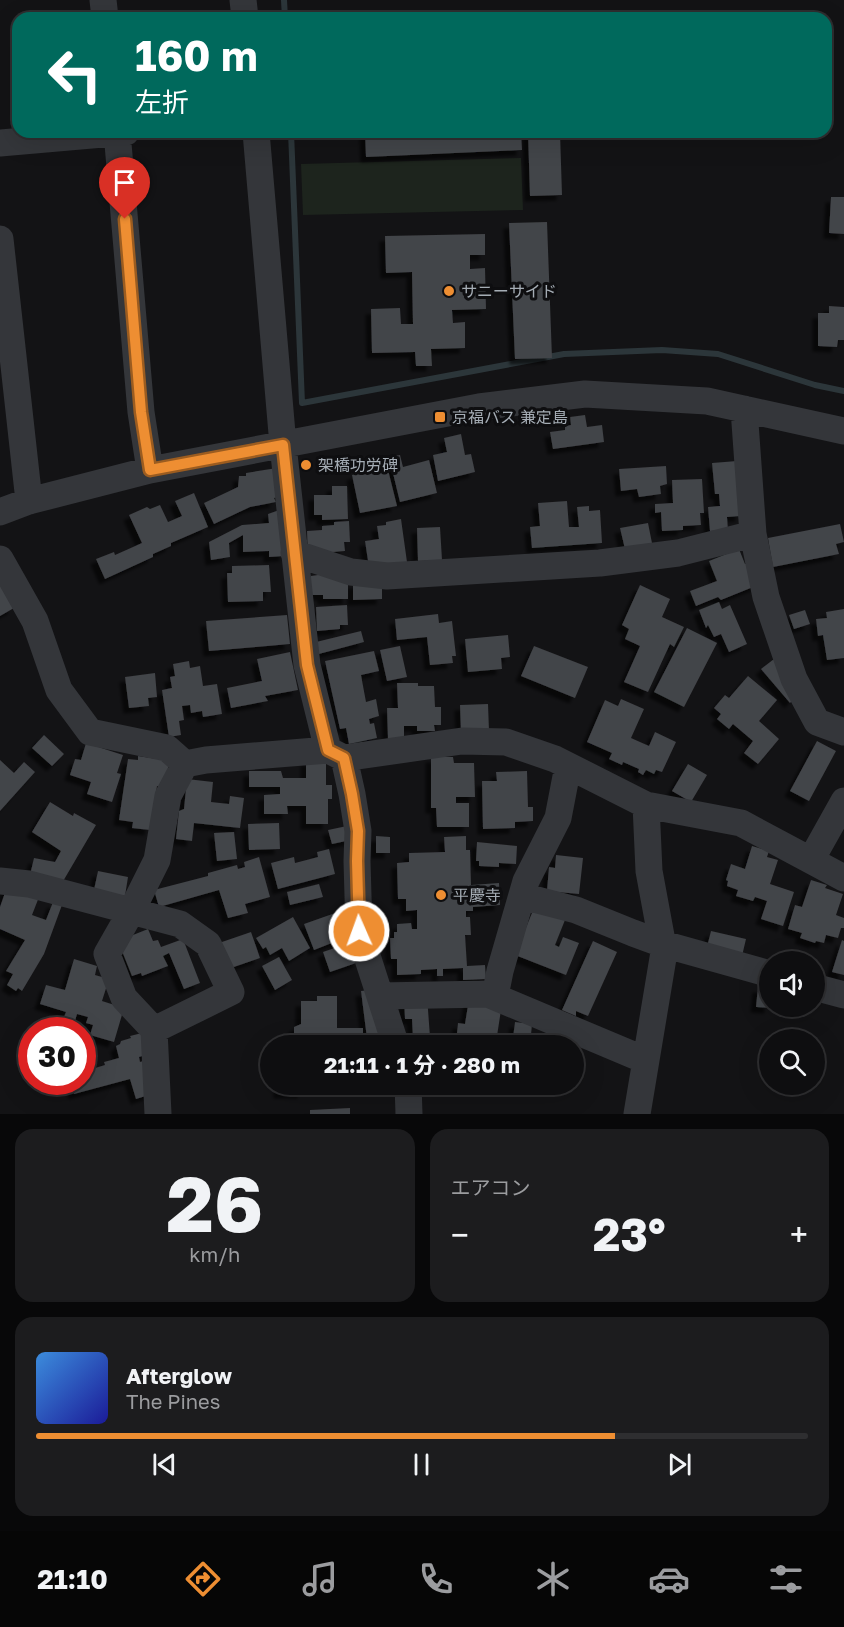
<!DOCTYPE html>
<html lang="ja">
<meta charset="utf-8">
<style>
:root{--surface:#0e0e10;--page:#1c1c1e;--text:#f1f3f6;--muted:#9b9c9f;--line:#2e2e30;--accent:#ee8e32}
body{margin:0;font-family:"Golos Text","Noto Sans JP",sans-serif;background:var(--page);color:var(--text);height:100vh;display:flex;flex-direction:column;font-size:22px;white-space:nowrap}
*{box-sizing:border-box;margin:0}
p{font-size:20px;color:var(--muted)}
.icon{flex:none;width:33px;height:33px;fill:none;stroke:currentColor;stroke-width:2;stroke-linecap:round;stroke-linejoin:round}
.map{position:relative;height:1114px;overflow:hidden}
.side{display:flex;flex-direction:column;gap:15px;padding:15px;background:#080809;flex:1}
.side>*{flex:none}
.top-card{position:absolute;left:12px;top:12px;width:820px;height:126px;border-radius:18px;box-shadow:0 6px 24px #0002,0 0 0 2px var(--line);background:#00695c;color:#fff;overflow:hidden}
.controls{position:absolute;left:759px;top:951px;display:grid;gap:12px}
.controls a{display:grid;place-items:center;width:66px;height:66px;border-radius:50%;background:var(--surface);box-shadow:0 6px 24px #0002,0 0 0 2px var(--line);font-size:30px}
.speed{position:absolute;left:18px;top:1017px;display:flex;gap:12px;font-size:30px;font-weight:700;text-align:center}
.speed>*{display:grid;place-content:center;width:78px;height:78px;border-radius:50%;background:var(--surface);box-shadow:0 6px 24px #0002,0 0 0 2px var(--line);line-height:1}
.speed .limit{border:9px solid #d22;background:#fff;color:#111}
.pin{position:absolute;display:grid;place-items:center;width:51px;height:51px;color:#fff;margin:-62px -26px;border-radius:50% 50% 50% 0;rotate:-45deg;box-shadow:0 0 6px #0007}
.pin .icon{rotate:45deg}
.me{position:absolute;width:66px;margin:-33px;rotate:358deg;stroke-linejoin:round;filter:drop-shadow(0 0 4px #0008)}
.turn{display:flex;align-items:center;gap:21px;height:126px;padding:0 24px;font-size:27px}
.turn .icon{width:78px;height:78px;stroke-width:2.5}
.turn b{display:block;font-size:42px;line-height:51px}
.big{font-size:45px;font-weight:700;line-height:1.1}
.side .card{flex:1;display:flex;flex-direction:column;justify-content:center;gap:9px;min-width:0;padding:0 21px;border-radius:18px;background:var(--page)}
.side .dial{align-items:center;gap:0}
.dial b{font-size:78px;line-height:1}
.song{display:flex;align-items:center;gap:18px}
.cover{width:72px;height:72px;border-radius:9px;background:linear-gradient(135deg,hsl(210 70% 55%),hsl(240 70% 35%))}
.played{height:6px;border-radius:3px;background:linear-gradient(90deg,var(--accent) 75%,var(--line) 75%)}
.keys{display:flex;justify-content:space-around;direction:ltr}
.heat{display:flex;justify-content:space-between;align-items:center;font-size:33px;direction:ltr}
.side .tiles{flex:1;display:grid;gap:15px;grid-template-columns:1fr 1fr}
.card:last-child{grid-column:span 2}
.trip{position:absolute;left:260px;top:1035px;width:324px;height:60px;border-radius:30px;background:var(--surface);box-shadow:0 6px 24px #0002,0 0 0 2px var(--line);font-weight:700;line-height:60px;text-align:center}
.tabs{display:flex;height:96px;justify-content:space-around;align-items:center;background:#060606;color:var(--muted)}
.tabs .icon{width:42px;height:42px}
.tabs .selected{color:var(--accent)}
.tabs b{font-size:27px;color:var(--text)}
.map>svg:first-child{display:block}
.green{fill:#1d241d}
.lines{fill:none;stroke-linecap:round;stroke-linejoin:round}
.stream{stroke:#2c363a;stroke-width:6}
.building{fill:#424448;filter:url(#shadow)}
.minor{stroke:#34363a;stroke-width:27}
.route-casing{stroke:#9b5c20;stroke-width:15}
.route{stroke:#ee8e32;stroke-width:10}
.poi-dot{fill:#ee8e32;stroke:#0e0e10;stroke-width:2}
.labels{text-anchor:middle;dominant-baseline:central;stroke-width:6;stroke-linejoin:round;paint-order:stroke}
.poi-label{font-size:16px;fill:#a5adb5;stroke:#0e0e10;text-anchor:start}
</style>
<div class="map">
<svg width="844" height="1114" viewBox="0 0 844 1114">
<defs>
<filter id="shadow"><feDropShadow dx="-5.5" dy="5.5" stdDeviation="1.5" flood-color="#0009"/></filter>
</defs>
<rect width="100%" height="100%" fill="#131315"/>
<path class="green" d="M521 158 523 210 303 215 301 164Z"/>
<g class="lines">
<path class="stream" d="M284 0 285 18
M291 132 302 403 564 354 662 350 718 354 815 385 844 391"/>
</g>
<path class="building" d="M365 132H521L522 150 366 157Z
M528 132H560L562 195 530 196Z
M831 197H844V234L829 233Z
M547 222 552 358 515 359 509 223Z
M485 234V255H470V269L485 268 486 309 452 310 453 323 465 322V348L431 349 432 366H416L415 352 372 353 371 309 400 308 401 324H413L412 272 386 273 385 236Z
M829 306 844 307V340H838L837 347 818 346V313H829Z
M585 415 587 427 602 425 604 442 553 449 550 432 565 430V426L571 425 570 417Z
M461 434 465 455 471 454 475 472 438 481 433 455 447 452 444 438Z
M400 455 403 467 429 460 437 493 400 502 389 457Z
M737 461 741 516 727 517 728 530 710 531 708 507 720 506 719 494H715L712 463Z
M387 466 397 506 360 513 352 475Z
M666 466 667 484 660 486 661 494 639 497 637 489 621 491 619 469Z
M277 468 279 497 274 498 276 502 250 507 214 524 204 503 238 487 239 476H246V473Z
M702 479 704 513H700L701 525 683 526V530L662 531 661 512 655 513V504L673 503 672 480Z
M332 486H347L348 519 322 520V515H314V495H332Z
M194 493 208 527 171 543V546L153 554V557L105 579 96 559 114 552 115 555 142 543 129 515 147 507 150 509 160 505 168 522 182 516 175 501Z
M567 501 569 527H579L577 507 589 506V511L600 510 602 543 532 548 530 527 540 526 538 503Z
M282 509 285 556 269 557V551L243 552V535L229 543 230 557 211 560 209 542 242 525 269 523 268 514Z
M401 519 407 562 369 567 365 541 379 539 377 526 386 525V522Z
M349 521 350 542H344L345 551 308 554 307 531 322 530V526L334 525V522Z
M648 523 652 543 625 549 620 528Z
M840 524 844 542 836 544 839 554 773 567 768 538Z
M440 527 442 560 418 561 417 528Z
M739 549 745 564 749 563 758 585 721 600 718 597 696 606 690 591 717 581 709 561Z
M269 565 271 592H263V601L228 602 227 573H232V566Z
M318 570 348 582V599H323V595H311V576L318 575Z
M353 583H382V599L353 600Z
M0 584 14 608 0 616Z
M640 585 670 599 662 617 684 627 674 647 670 644 648 692 624 682 640 646 625 639 629 629 622 625Z
M719 602 722 609 730 605 747 644 729 652 721 634 714 637 708 625 706 628 699 610Z
M347 605 348 625H340V629L317 631 316 607Z
M844 609V658L827 660 823 635 818 636 816 619 827 618 826 612Z
M805 610 810 624 794 629 789 615Z
M438 614 439 623 452 621 456 656H452L453 663 430 665 427 637 397 640 395 619Z
M287 615 290 644 209 651 206 621Z
M687 628 717 643 684 707 654 692Z
M361 631 364 642 315 655 312 643Z
M508 635 510 657 501 658 502 669 468 672 465 639Z
M400 646 407 677 387 681 380 650Z
M534 646 588 667 575 698 521 676Z
M374 651 379 671 361 675 366 702 376 699 379 716 369 719 370 724 374 723 377 738 349 744 346 728 340 729 325 661Z
M290 652 298 690 265 696 268 701 231 708 227 688 262 681 257 659Z
M774 659 796 696 790 703 761 669Z
M189 661 190 668 200 666 203 686 217 684 222 714 203 717 202 711 191 713 190 705 182 706 184 720 179 721 181 735 169 737 162 690 172 688 170 677 175 676 173 664Z
M155 673 157 697 148 698 149 706 129 708 125 677Z
M748 676 777 700 759 721 779 739 758 764 744 753 753 741 733 724 729 729 717 719 721 714 714 708 725 695 729 698Z
M397 683H418V686H434L435 707H441V725H434L435 731H417V726H404V739H388L387 708H398Z
M621 699 644 709 631 738 649 746 655 732 676 742 662 772 656 770 654 774 646 770 643 775 638 772 639 769 623 762 622 765 609 759 612 753 587 742 605 700 618 706Z
M488 704 489 731 461 732 460 705Z
M44 735 64 754 52 766 32 748Z
M817 741 836 751 809 801 790 791Z
M86 743 123 755 117 773 121 774 112 802 87 794 91 782 70 775 75 759 81 760Z
M138 756 157 759 170 758 165 788 157 786 150 830 132 828 133 822 119 820 128 759 138 760Z
M431 757H453L454 763H474L475 797H456V803H469V827H437L436 808H431Z
M0 760 14 773 24 762 35 772 0 811Z
M306 760H326V785H332V799H328V824H306V806H287L288 814H264V795L280 794V787H249V771H281L283 778H306Z
M688 764 707 775 691 802 672 791Z
M527 771 528 807H533V821L515 822V828L483 829 482 781H497L496 772Z
M187 779 213 782 211 802 229 804 230 796 244 798 240 828 194 823 192 841 176 839 179 811 184 809Z
M50 802 73 816 74 813 96 825 62 883 30 875 34 858 55 862 61 851 32 832Z
M279 823 280 849 249 850 248 824Z
M347 826 351 840 332 844 328 830Z
M234 832 237 859 217 861 214 833Z
M376 836 390 837V853H376Z
M466 836V850H470L471 885 499 883 500 905 473 907V911H466V917H470L471 935H465L467 966 485 965 486 979 463 980V968L443 969V976H437V969L421 970V974L397 975V959H391L390 938H394V932H397V924L411 923 412 929H417V910L406 911V899H398L397 863 409 862V853L445 852 444 837Z
M477 842 517 846 516 864 499 863V867L479 866V861H476Z
M752 846 769 851 767 857 778 860 770 884 794 892 783 926 761 919 767 901 755 897 753 901 736 896 738 890 727 886 728 881 726 880 731 864 745 869Z
M329 849 335 874 278 889 271 863 294 857 295 863 318 857 317 852Z
M556 855 583 858 579 894 547 891 549 867 555 868Z
M259 857 270 897 245 904 248 913 228 918 219 890 159 907 154 890 208 876V873L237 865 238 869 245 867 244 862Z
M98 871 128 877 125 896 94 890Z
M811 880 827 885 825 888 843 894 836 915 844 918V928H841L838 938 826 935 824 943 816 941 815 943 800 938 802 933 788 929 795 905 802 907Z
M8 884 39 897 32 915 46 920 53 902 62 905 44 954 22 991 18 988 16 991 7 985 13 974 6 971 25 940 0 929V907Z
M319 884 323 897 290 905 287 892Z
M534 908 565 920 555 945 559 947 563 937 579 943 566 975 515 955Z
M338 912 347 937 314 950 304 924Z
M293 917 310 948 289 961 282 948 270 955 266 947 263 949 256 938Z
M148 929 153 941 158 940 161 947 183 939 200 983 184 989 169 953 163 956 168 966 142 976 141 973 132 976 118 941Z
M711 931 746 939 742 956 707 947Z
M251 932 260 958 228 969 219 943Z
M842 940 844 941V975L832 972Z
M593 941 617 952 588 1016 576 1011V1016L562 1010Z
M352 942 359 962 330 972 323 952Z
M279 957 292 980 275 990 262 966Z
M74 959 97 966 95 975 109 979 102 1001 124 1008 114 1042 90 1035 93 1025 86 1023 88 1017 77 1014 75 1021 64 1017 66 1012 40 1004 46 985 65 990Z
M758 987 770 988V1008L756 1007Z
M377 989 384 1046H368L361 991Z
M317 996H337V1028H363V1046H294V1027L301 1024V1001H317Z
M427 996 430 1037 413 1038 412 1019H405L404 997Z
M469 999 501 1010 497 1036 504 1037 502 1046H466V1044L456 1043 458 1023 465 1024Z
M515 1022 532 1024 530 1046H512Z
M146 1032 152 1053 139 1057 140 1062 149 1059 152 1094 136 1099 130 1079 74 1094 71 1082H82V1072L105 1065 104 1062 119 1058 116 1046 120 1044 121 1041 131 1038 130 1036Z
M279 1084H303V1093H279Z
M350 1108V1114H310V1110Z"/>
<g class="lines">
<path class="minor" d="M103 0 105 18
M243 0 245 18
M117 132 141 412 150 470
M256 132 283 445 307 665 328 750 344 758 462 741 506 742 555 759 646 805 741 823 844 878
M0 143 126 132
M0 239 29 501
M744 409 753 534 766 597 794 679 817 722 844 732
M0 512 29 501 150 470 479 407 585 394 707 401 844 431
M294 553 351 572 387 576 600 563 678 553 753 534
M0 559 35 621 59 690 90 732 167 748 185 764
M344 758 352 794 358 831 357 861 359 931 396 1046
M811 860 844 801
M0 881 29 884 180 924 208 944 231 992 154 1030 158 1114
M522 896 576 910 633 933 663 944 770 974
M814 987 844 995
M380 996 488 994 645 1060
M495 996 500 971 526 881 558 818 568 766
M154 1030 124 998 107 954 132 910 157 860 168 796 185 764 206 760 328 750
M408 1084 409 1114
M637 1114 664 952 649 871 646 805"/>
</g>
<g class="lines">
<g class="route-casing">
<path id="route" d="M125 219 141 412 150 470 283 445 307 665 328 750 344 758 352 794 358 831 357 861 359 931"/>
</g>
<use href="#route" class="route"/>
</g>
<g class="poi-dot">
<circle cx="449" cy="291" r="6"/>
<rect x="434" y="411" width="12" height="12" rx="3"/>
<circle cx="306" cy="465" r="6"/>
<circle cx="441" cy="895" r="6"/>
</g>
<g class="labels">
<g class="poi-label">
<text x="461" y="291">サニーサイド</text>
<text x="452" y="417">京福バス 兼定島</text>
<text x="318" y="465">架橋功労碑</text>
<text x="453" y="895">平慶寺</text>
</g>
</g>
</svg>
<div class="controls">
<a><svg class="icon" aria-label="sound" viewBox="0 0 24 24"><path d="M4 9h4l5-4v14l-5-4H4zM17 9q2 3 0 6"/></svg></a>
<a><svg class="icon" aria-label="search" viewBox="0 0 24 24"><circle cx="10" cy="10" r="6"/><path d="M15 15l6 6"/></svg></a>
</div>
<div class="speed"><div class="limit">30</div></div>
<div class="pin" style="left:125px;top:219px;background:#d93025"><svg class="icon" aria-label="arrive" viewBox="0 0 24 24"><path d="M6 21V4h12l-3 4 3 4H6"/></svg></div>
<svg class="me" style="left:359px;top:931px" viewBox="-20 -20 40 40"><circle r="17" fill="#ee8e32" stroke="#fff" stroke-width="3"/><path d="M0-11L8 9 0 5-8 9z" fill="#fff"/></svg>
<div class="trip">21:11 · 1 分 · 280 m</div>
<div class="top-card">
<div class="turn"><svg class="icon" aria-label="left" viewBox="0 0 24 24"><path d="M17 20v-9H6M10 6l-5 5 5 5"/></svg><div><b>160 m</b>左折</div></div>
</div>
</div>
<section class="side">
<div class="tiles">
<div class="card dial"><b>26</b><p>km/h</p></div>
<div class="card"><p>エアコン</p>
<div class="heat"><a>−</a><b class="big">23°</b><a>+</a></div>
</div>
<div class="card">
<div class="song"><i class="cover"></i><div><b>Afterglow</b><p>The Pines</p></div></div>
<div class="played"></div>
<div class="keys"><svg class="icon" aria-label="previous" viewBox="0 0 24 24"><path d="M18 5L8 12l10 7zM5 5v14"/></svg><svg class="icon" aria-label="pause" viewBox="0 0 24 24"><path d="M8 5v14M16 5v14"/></svg><svg class="icon" aria-label="next" viewBox="0 0 24 24"><path d="M6 5l10 7-10 7zM19 5v14"/></svg></div>
</div>
</div>
</section>
<nav class="tabs">
<b>21:10</b>
<svg class="icon selected" aria-label="directions" viewBox="0 0 24 24"><path d="M12 3l9 9-9 9-9-9zM9 14v-3h6M13 9l2 2-2 2"/></svg>
<svg class="icon" aria-label="music" viewBox="0 0 24 24"><path d="M9 18V5l10-2v13"/><circle cx="6" cy="18" r="3"/><circle cx="16" cy="16" r="3"/></svg>
<svg class="icon" aria-label="phone" viewBox="0 0 24 24"><path d="M5 4h4l2 5-3 2q2 4 5 5l2-3 5 2v4C11 20 4 13 5 4z"/></svg>
<svg class="icon" aria-label="climate" viewBox="0 0 24 24"><path d="M12 3v18M4 7l16 10M4 17L20 7"/></svg>
<svg class="icon" aria-label="car" viewBox="0 0 24 24"><path d="M5 17H2v-5l4-1 3-4h7l3 4 3 1v5h-3M9 17h6M6 11h13"/><circle cx="7" cy="17" r="2"/><circle cx="17" cy="17" r="2"/></svg>
<svg class="icon" aria-label="filters" viewBox="0 0 24 24"><path d="M4 7h16M4 17h16"/><circle cx="9" cy="7" r="2"/><circle cx="15" cy="17" r="2"/></svg>
</nav>
